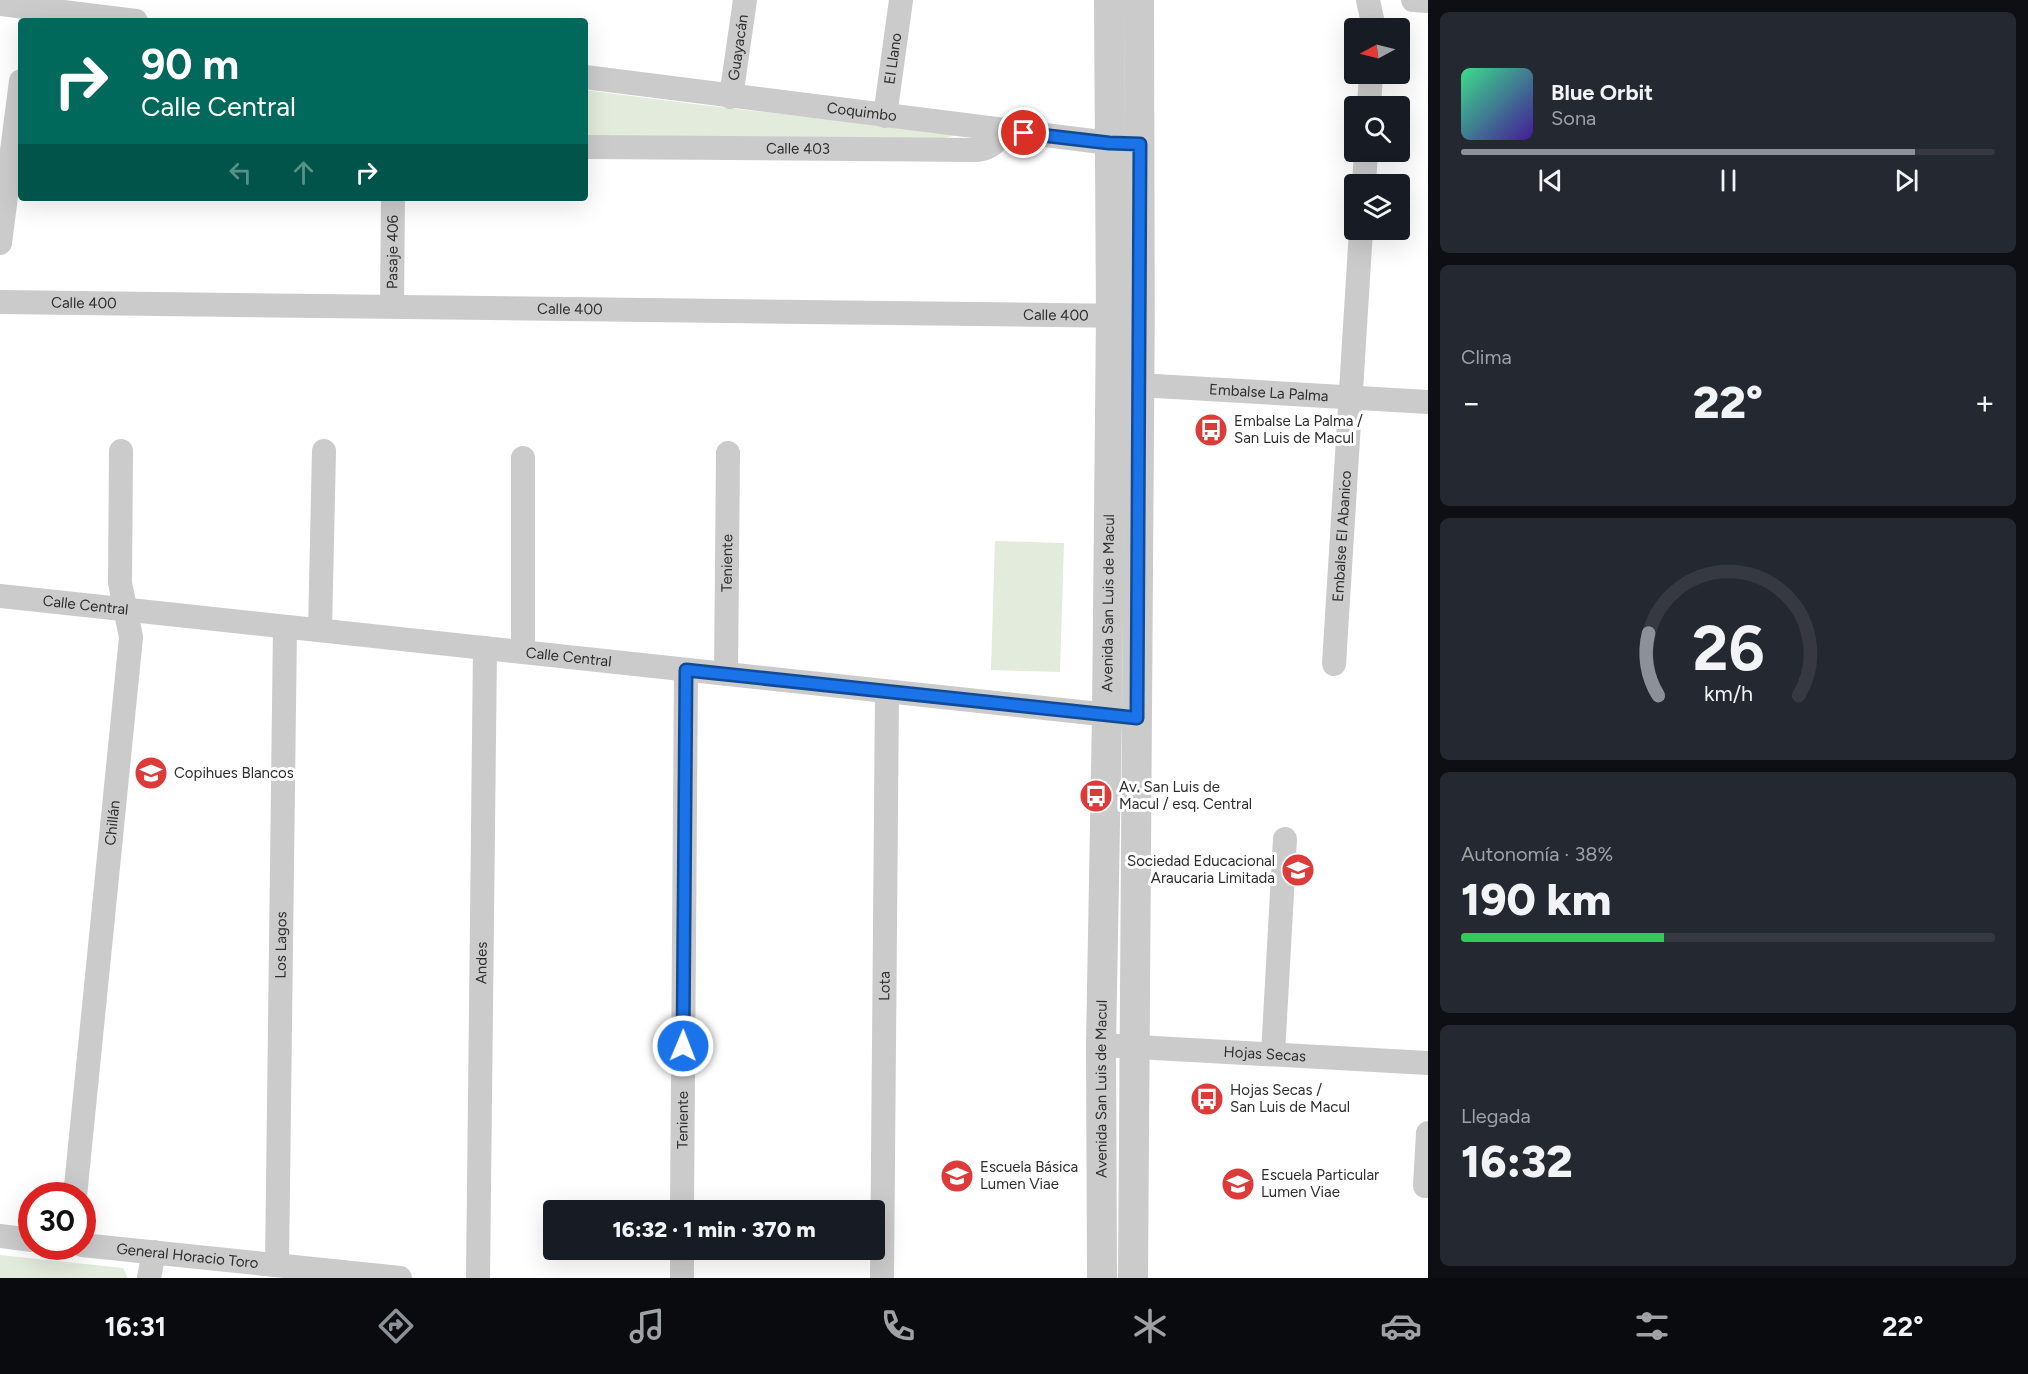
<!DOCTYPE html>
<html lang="es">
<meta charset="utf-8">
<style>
:root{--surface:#171b24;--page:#242831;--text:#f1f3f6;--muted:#9ea1a6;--line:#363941;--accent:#8c9099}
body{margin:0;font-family:Figtree,sans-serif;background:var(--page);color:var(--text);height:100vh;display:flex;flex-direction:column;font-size:22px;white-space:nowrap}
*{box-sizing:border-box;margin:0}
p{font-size:20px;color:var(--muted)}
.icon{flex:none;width:33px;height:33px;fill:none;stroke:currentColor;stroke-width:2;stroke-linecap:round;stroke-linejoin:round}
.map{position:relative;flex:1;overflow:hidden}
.side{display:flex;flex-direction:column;gap:12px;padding:12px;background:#0d0f14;width:600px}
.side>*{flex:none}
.top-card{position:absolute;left:18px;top:18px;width:570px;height:183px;border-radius:6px;box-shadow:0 6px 24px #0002;background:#00695c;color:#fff;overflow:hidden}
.needle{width:39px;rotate:263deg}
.buttons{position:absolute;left:1344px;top:18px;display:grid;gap:12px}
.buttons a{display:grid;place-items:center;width:66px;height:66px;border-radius:6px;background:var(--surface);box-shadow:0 6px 24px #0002;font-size:30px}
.speed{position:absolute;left:18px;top:1182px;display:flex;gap:12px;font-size:30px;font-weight:700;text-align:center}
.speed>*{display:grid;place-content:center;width:78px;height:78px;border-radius:50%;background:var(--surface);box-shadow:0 6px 24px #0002;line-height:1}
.speed .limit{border:9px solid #d22;background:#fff;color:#111}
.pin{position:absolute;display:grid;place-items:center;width:51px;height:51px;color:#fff;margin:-26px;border:3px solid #fff;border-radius:50%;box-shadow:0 2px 6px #0007}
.me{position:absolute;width:66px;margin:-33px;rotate:1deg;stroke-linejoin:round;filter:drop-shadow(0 0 4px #0008)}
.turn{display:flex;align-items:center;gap:21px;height:126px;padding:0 24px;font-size:27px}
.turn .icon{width:78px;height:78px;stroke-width:2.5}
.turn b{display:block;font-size:42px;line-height:51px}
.lanes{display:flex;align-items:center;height:57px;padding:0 24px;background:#0003;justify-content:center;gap:30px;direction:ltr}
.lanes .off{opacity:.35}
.big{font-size:45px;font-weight:800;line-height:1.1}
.side .tile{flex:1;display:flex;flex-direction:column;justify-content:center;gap:9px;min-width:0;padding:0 21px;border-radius:9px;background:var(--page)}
.side .dial{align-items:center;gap:0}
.dial svg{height:156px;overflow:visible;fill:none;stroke:var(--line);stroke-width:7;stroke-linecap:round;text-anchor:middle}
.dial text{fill:var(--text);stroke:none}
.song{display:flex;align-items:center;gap:18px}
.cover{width:72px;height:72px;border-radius:9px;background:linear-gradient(135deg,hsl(150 70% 55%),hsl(260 70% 35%))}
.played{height:6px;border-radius:3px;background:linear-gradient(90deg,var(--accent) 85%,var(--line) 85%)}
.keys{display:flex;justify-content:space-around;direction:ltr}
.heat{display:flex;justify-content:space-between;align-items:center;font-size:33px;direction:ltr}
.charge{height:9px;border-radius:4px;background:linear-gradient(90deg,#34c759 38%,var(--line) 0)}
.trip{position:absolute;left:543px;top:1200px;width:342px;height:60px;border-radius:6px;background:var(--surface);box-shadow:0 6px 24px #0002;font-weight:800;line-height:60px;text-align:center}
.menu{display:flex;height:96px;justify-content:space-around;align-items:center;background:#090b0e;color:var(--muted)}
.menu .icon{width:42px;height:42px}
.menu .selected{color:var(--accent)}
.menu b{font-size:27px;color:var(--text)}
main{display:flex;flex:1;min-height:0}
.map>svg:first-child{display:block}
.green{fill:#e3ebdc}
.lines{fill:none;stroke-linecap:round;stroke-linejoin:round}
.minor{stroke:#cbcbcb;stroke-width:24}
.tertiary{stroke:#cbcbcb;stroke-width:30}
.route-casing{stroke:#114b97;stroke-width:15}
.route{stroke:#1a73e8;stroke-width:10}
.labels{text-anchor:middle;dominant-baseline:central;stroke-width:6;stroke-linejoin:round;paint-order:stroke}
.street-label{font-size:15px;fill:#2e2e2e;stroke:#fff}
.poi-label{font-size:15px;fill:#2e2e2e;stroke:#fff;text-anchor:start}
</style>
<main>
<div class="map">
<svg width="1428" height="1278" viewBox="0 0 1428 1278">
<rect width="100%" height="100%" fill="#fff"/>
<path class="green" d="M585 90 693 104 960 134 930 142 585 138Z
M995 541 1064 543 1060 672 991 670Z
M0 1255 123 1268 128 1278H0Z"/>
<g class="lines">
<g class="minor">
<path d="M1368 0 1374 28"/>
<path d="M1413 0 1428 1"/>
<path d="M0 4 136 21"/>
<path id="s1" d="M585 77 1109 143 1128 144"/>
<path id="s2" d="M731 97 745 0"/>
<path d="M1369 106 1371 74"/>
<path id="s3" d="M885 116 901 0"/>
<path id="s4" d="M585 147 978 150C991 148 998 142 1002 131"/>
<path d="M1364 184 1366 152"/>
<path d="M0 243 21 81"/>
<path id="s5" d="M0 302 1129 316"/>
<path id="s6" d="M392 306 393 198"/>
<path id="s7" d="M1121 384 1428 402"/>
<path id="s8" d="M0 596 1137 718"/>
<path d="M320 630 324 451"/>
<path d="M523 652V458"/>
<path id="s9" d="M1334 664 1361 230"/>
<path id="s10" d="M726 674 728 453"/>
<path id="s11" d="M1101 1045 1428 1063"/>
<path d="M1273 1054 1285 839"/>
<path d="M1425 1186 1428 1133"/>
<path id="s12" d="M75 1196 131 637 120 583 121 451"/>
<path id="s13" d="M682 1210 686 670"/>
<path d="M0 1236 32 1240"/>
<path id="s14" d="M82 1245 400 1278"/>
<path id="s15" d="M277 1265 285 627"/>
<path d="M149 1278 154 1252"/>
<path id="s16" d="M478 1278 485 648"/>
<path d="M682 1278V1250"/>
<path id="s17" d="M882 1278 887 692"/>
</g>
<g class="tertiary">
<path id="s18" d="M1102 1278 1101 1045 1107 715 1111 315 1109 0"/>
<path d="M1133 1278C1139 852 1141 426 1139 0"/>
</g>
</g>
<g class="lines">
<g class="route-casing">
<path id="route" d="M683 1046 686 670 1137 718 1140 144 1109 143 1024 133"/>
</g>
<use href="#route" class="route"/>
</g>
<defs>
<g id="bus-disc" transform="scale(1.725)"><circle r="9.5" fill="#dc3b39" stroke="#fff"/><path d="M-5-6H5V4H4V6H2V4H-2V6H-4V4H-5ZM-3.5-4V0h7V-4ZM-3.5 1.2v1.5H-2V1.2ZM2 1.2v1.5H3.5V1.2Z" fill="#fff"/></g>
<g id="school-disc" transform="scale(1.725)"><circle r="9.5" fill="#dc3b39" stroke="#fff"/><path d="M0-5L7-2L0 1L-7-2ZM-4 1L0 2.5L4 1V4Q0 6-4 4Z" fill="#fff"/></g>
</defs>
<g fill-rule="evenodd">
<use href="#bus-disc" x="1211" y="430"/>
<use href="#school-disc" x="151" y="773"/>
<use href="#bus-disc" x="1096" y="796"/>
<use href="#school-disc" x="1298" y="870"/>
<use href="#bus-disc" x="1207" y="1099"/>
<use href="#school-disc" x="957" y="1176"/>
<use href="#school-disc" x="1238" y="1184"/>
</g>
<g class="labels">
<g class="street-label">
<text stroke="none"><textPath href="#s2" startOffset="50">Guayacán</textPath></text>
<text stroke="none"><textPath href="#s3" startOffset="58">El Llano</textPath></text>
<text stroke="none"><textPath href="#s1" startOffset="279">Coquimbo</textPath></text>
<text stroke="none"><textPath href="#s4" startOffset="213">Calle 403</textPath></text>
<text stroke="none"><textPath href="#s6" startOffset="54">Pasaje 406</textPath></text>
<text stroke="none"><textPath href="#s5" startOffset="84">Calle 400</textPath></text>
<text stroke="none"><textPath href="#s5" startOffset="570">Calle 400</textPath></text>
<text stroke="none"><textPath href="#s5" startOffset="1056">Calle 400</textPath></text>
<text stroke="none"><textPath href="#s7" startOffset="148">Embalse La Palma</textPath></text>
<text stroke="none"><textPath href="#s9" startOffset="128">Embalse El Abanico</textPath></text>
<text stroke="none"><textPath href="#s10" startOffset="111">Teniente</textPath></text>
<text stroke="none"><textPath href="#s18" startOffset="675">Avenida San Luis de Macul</textPath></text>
<text stroke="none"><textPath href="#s8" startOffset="86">Calle Central</textPath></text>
<text stroke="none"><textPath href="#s8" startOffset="572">Calle Central</textPath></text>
<text stroke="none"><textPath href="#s12" startOffset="375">Chillán</textPath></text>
<text stroke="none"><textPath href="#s15" startOffset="320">Los Lagos</textPath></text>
<text stroke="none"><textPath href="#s16" startOffset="315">Andes</textPath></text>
<text stroke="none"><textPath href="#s17" startOffset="292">Lota</textPath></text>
<text stroke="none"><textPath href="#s11" startOffset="164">Hojas Secas</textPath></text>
<text stroke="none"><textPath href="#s18" startOffset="189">Avenida San Luis de Macul</textPath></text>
<text stroke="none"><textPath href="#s13" startOffset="90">Teniente</textPath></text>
<text stroke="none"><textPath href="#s14" startOffset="106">General Horacio Toro</textPath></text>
</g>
<g class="poi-label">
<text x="1234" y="421">Embalse La Palma /<tspan x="1234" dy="17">San Luis de Macul</tspan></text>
<text x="174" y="773">Copihues Blancos</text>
<text x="1119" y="787">Av. San Luis de<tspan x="1119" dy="17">Macul / esq. Central</tspan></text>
<text x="1275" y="861" text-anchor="end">Sociedad Educacional<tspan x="1275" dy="17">Araucaria Limitada</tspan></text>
<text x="1230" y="1090">Hojas Secas /<tspan x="1230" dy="17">San Luis de Macul</tspan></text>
<text x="980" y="1167">Escuela Básica<tspan x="980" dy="17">Lumen Viae</tspan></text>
<text x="1261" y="1175">Escuela Particular<tspan x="1261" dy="17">Lumen Viae</tspan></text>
</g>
</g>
</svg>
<div class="buttons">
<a><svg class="needle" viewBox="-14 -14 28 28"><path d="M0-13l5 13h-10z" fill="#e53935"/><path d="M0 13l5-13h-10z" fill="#9ea1a6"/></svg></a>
<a><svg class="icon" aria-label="search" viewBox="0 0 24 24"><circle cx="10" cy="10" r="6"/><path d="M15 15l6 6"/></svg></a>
<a><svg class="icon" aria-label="layers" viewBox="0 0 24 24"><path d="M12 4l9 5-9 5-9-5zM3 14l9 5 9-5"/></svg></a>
</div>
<div class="speed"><div class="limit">30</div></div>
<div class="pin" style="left:1024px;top:133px;background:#d93025"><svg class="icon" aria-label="arrive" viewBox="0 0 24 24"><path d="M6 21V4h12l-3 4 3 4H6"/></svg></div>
<svg class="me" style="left:683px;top:1046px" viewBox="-20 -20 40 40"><circle r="17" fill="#1a73e8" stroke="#fff" stroke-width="3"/><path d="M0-11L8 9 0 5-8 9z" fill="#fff"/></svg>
<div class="trip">16:32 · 1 min · 370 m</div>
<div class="top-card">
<div class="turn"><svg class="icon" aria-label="right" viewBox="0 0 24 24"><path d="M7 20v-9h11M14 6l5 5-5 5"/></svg><div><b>90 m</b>Calle Central</div></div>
<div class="lanes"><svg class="icon off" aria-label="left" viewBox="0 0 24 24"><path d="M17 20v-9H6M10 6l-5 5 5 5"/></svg><svg class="icon off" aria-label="ahead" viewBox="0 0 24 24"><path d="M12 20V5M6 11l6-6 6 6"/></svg><svg class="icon" aria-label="right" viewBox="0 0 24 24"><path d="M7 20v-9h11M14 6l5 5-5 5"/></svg></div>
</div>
</div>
<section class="side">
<div class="tile">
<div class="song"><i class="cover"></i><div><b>Blue Orbit</b><p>Sona</p></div></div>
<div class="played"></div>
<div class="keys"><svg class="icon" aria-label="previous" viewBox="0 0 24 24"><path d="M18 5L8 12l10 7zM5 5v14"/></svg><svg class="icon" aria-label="pause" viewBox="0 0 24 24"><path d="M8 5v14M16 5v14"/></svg><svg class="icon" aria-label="next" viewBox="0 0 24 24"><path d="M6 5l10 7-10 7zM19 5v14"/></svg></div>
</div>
<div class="tile"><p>Clima</p>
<div class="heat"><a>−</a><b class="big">22°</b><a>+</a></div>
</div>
<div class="tile dial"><svg viewBox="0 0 100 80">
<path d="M14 69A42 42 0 1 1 86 69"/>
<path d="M14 69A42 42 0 0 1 9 37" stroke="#8c9099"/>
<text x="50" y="56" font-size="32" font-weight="700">26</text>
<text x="50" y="72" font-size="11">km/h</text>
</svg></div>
<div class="tile"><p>Autonomía · 38%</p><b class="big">190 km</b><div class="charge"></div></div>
<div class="tile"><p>Llegada</p><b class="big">16:32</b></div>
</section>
</main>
<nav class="menu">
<b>16:31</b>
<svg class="icon selected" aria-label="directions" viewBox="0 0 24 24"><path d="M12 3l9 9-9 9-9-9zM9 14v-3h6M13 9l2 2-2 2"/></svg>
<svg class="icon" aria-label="music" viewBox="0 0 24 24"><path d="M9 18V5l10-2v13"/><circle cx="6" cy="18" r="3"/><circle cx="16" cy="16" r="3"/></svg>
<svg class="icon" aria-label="phone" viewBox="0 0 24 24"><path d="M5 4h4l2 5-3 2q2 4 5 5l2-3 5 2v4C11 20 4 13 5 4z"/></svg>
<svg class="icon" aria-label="climate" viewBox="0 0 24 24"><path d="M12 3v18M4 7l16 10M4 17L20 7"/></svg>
<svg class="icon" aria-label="car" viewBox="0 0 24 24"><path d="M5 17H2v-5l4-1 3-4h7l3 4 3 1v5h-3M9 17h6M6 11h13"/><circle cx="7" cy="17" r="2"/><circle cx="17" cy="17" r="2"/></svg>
<svg class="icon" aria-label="filters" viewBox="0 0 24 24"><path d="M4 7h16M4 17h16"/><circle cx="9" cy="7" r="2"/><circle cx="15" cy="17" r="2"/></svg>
<b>22°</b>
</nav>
